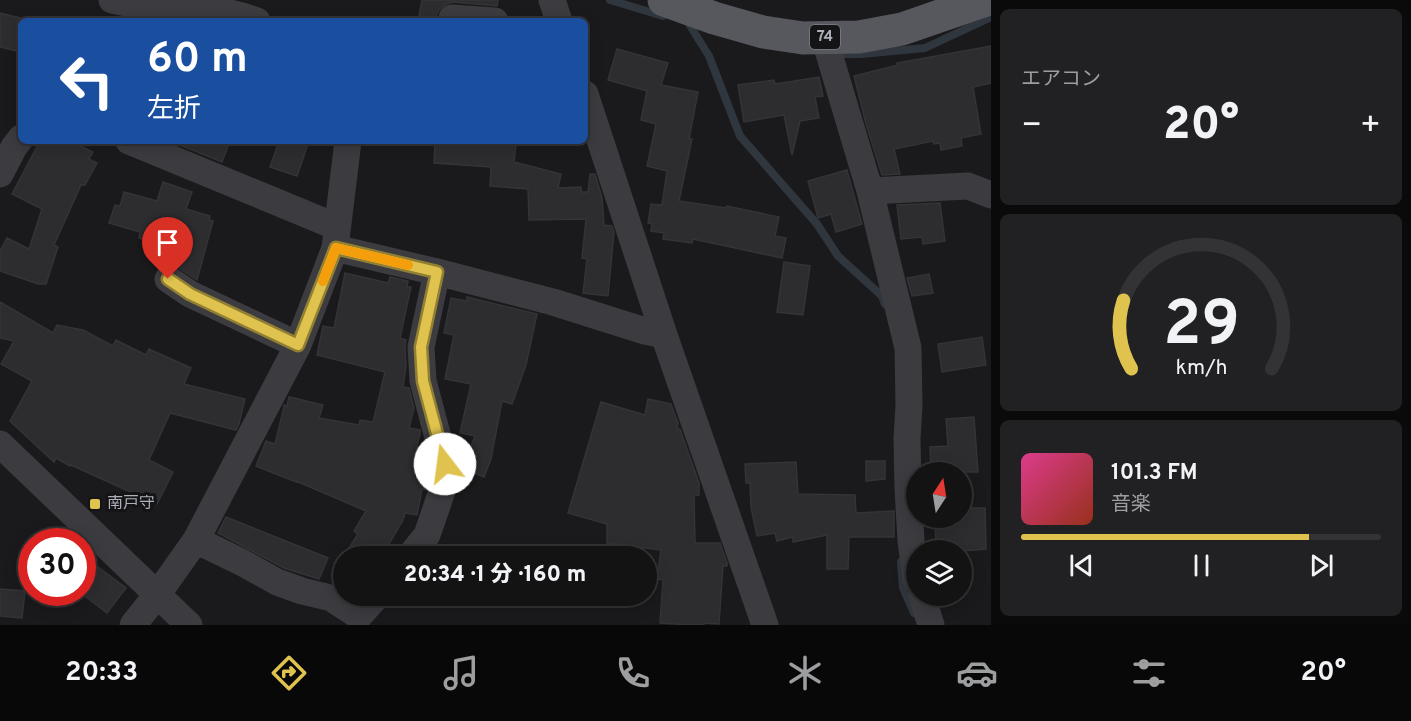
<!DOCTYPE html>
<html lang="ja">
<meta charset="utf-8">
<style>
:root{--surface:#141314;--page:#212022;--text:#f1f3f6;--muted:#9d9ea0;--line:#333234;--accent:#dfc34e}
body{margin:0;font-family:Overpass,"Noto Sans JP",sans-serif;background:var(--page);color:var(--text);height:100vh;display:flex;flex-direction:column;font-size:22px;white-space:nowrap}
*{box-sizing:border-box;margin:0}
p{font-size:20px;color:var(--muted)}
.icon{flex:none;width:33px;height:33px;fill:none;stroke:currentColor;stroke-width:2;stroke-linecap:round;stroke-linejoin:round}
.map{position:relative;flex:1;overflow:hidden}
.side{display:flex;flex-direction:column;gap:9px;padding:9px;background:#0b0a0b;width:420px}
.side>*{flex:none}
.hud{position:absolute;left:18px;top:18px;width:570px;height:126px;border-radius:9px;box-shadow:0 3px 15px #0003,0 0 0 2px var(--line);background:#1a4fa0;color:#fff;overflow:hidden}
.needle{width:39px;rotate:12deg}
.tools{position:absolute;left:906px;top:462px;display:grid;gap:12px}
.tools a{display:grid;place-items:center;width:66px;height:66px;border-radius:50%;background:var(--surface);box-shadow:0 3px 15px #0003,0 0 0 2px var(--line);font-size:30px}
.speed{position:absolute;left:18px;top:528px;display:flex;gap:12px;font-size:30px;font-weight:700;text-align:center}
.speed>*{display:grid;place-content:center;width:78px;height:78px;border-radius:50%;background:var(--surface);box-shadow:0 3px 15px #0003,0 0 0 2px var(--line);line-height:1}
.speed .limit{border:9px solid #d22;background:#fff;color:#111}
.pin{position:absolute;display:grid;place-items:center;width:51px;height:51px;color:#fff;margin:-62px -26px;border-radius:50% 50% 50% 0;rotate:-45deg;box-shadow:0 0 6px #0007}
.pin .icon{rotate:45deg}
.me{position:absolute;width:66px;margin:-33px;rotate:345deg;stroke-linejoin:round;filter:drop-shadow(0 0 4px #0008)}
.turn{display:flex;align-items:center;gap:21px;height:126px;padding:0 30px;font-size:27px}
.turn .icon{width:78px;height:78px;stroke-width:2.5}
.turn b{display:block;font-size:42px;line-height:51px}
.big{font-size:45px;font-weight:800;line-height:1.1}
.side .widget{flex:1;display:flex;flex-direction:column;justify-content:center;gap:9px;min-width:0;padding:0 21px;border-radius:9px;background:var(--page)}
.side .dial{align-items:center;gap:0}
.dial svg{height:156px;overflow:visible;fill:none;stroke:var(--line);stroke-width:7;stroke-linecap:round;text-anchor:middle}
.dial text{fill:var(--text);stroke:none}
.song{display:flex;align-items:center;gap:18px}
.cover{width:72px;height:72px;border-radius:9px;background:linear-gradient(135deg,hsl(330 70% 55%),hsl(10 70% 35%))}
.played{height:6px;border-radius:3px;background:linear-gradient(90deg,var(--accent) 80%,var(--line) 80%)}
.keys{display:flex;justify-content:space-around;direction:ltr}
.heat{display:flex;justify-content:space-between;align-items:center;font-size:33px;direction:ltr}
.trip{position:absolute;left:333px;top:546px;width:324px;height:60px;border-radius:30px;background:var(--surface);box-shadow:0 3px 15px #0003,0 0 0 2px var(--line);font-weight:800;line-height:60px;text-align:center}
.tabs{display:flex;height:96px;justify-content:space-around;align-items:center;background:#080808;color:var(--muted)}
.tabs .icon{width:42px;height:42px}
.tabs .selected{color:var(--accent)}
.tabs b{font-size:27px;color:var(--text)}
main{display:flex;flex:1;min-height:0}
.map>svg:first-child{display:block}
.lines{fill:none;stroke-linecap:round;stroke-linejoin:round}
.stream{stroke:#30363e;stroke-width:8}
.building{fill:#2d2c2f;stroke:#343337;stroke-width:1.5}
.minor{stroke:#3b3b40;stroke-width:27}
.major{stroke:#57575e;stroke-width:33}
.route-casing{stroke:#917f33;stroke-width:15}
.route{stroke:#dfc34e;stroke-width:10}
.slow{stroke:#f59e0b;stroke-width:10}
.poi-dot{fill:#dfc34e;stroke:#141416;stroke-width:2}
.labels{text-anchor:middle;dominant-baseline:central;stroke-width:6;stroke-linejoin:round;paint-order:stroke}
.shield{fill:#141416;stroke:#7f8088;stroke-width:1.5}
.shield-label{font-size:15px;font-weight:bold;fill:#adafb9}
.poi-label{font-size:16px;fill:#adafb9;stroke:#141416;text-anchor:start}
</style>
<main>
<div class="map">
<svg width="991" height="625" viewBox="0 0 991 625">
<rect width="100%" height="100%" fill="#1a191b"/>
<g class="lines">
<path class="stream" d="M610 0 663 16
M689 24 709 56 740 136 817 224 838 256 882 296 885 304
M835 54H861L925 48 991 17
M901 562 903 588 914 613"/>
</g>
<path class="building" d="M422 0H498L497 6 453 2 446 4 439 10 436 16 437 21H418Z
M0 13 21 18V52L0 47Z
M991 46V83L973 87 981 134 961 138 962 146 941 150 940 143 934 144 933 141 894 149 900 174 882 175 866 124 854 76 898 65 897 63Z
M617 49 668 63 661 85 698 92 689 139H692L679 201 726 208 727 206 779 217 775 236 786 238 782 258 693 239 692 243 663 239 664 233 651 231 652 224 648 223 651 204 662 205 667 171 647 166 656 124 641 120 647 91 608 80Z
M819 77 823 96 815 97 819 118 800 121 792 155 784 115 744 122 738 85 774 80 775 84Z
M40 141H71L93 152 89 159 97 163 85 185H81L54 245 58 247 46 284H38L0 271V251L7 238 29 249 42 209 12 194Z
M170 141H230L222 162Z
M279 141H309L297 176 270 167Z
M435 141H471L516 144 514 162 561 174 558 188 581 187V192H588L590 174H595L602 198 604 225 612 226 614 232 608 296 583 293 587 259 582 258 586 219 529 220 528 189 490 186 491 167 434 163Z
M847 170 862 224 836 232 831 214 818 218 808 181Z
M163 182 192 192 186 209 210 216 209 220 213 221 197 280 173 264 177 250 139 238 140 232 109 223 115 205 120 206 124 192 157 201Z
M940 203 945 241 923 244 922 237 901 239 897 205Z
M784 262 810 266 803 315 777 312Z
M345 273 388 283 390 277 408 281 407 287H411L400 338 406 340 405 348 406 367 403 387 409 388 414 408 409 428 420 430V433L413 465 429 468 427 488 426 490 422 489 417 515 405 513 403 520 382 556H344L358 534 354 531 366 511 296 481V482L256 466 266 441 275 444 284 407V405L287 406 289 397 323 405 319 418 359 425 360 420 373 422 385 372 317 355 323 326 334 328Z
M929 274 933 293 912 296 907 278Z
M467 297 537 314 526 365 512 404 502 401 491 459 484 477 462 468 475 436 460 433 471 384 445 379 454 335 444 333 451 298 467 301Z
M0 302 53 333 57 325 83 330 113 346 116 340 146 355 149 349 191 368 184 384 245 399 239 424 236 430 170 413 149 460 173 472 157 504 71 465 70 466 56 458 54 462 10 421 32 381 1 364 14 341 0 338Z
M982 337 986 365 942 372 938 344Z
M648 399 671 404 678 423 677 428 680 429 699 483V495L694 496 695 543H720L727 563V566H723L719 624 704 623V625H691L660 623 663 580 657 579 661 550 607 543V524L568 513 601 402 645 415Z
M974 417 978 472H931L930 447 948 446 946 419Z
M866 461H885V479L866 481Z
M796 462 798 494 855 495 856 513 894 511V537H849L848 569H827V535L793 542V537L777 541 775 533 757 536 751 507 750 483H746L745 464Z
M962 508H985L986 549 962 551 960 549 936 550 935 518H962Z
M226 517 328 558 319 579 284 568 218 533Z
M82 555 126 588 107 613 82 594Z
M0 589 25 591 22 618 0 616Z"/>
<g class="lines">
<path class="minor" d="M112 0C121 2 131 4 140 5 179 9 219 6 257 21
M552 0 559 21
M452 18 495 21
M824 37 870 191 908 348 909 405 907 439 908 489 911 541 916 579
M585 94 664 335 765 625
M129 141 337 227
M0 174 14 147 21 138
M870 191 968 186 991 195
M335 248 437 272 553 302 645 331 664 335
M168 279 190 294 298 345
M0 444 189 625
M196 540 243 563 277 582 302 591 331 598 359 616 377 596
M410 556 427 535 442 491 445 464 423 381 421 347 437 272
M922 596 931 625
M133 625 157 595 196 540 298 345 335 248 348 141"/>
<path class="major" d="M664 0 714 18 763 32 803 38 859 37 902 29 986 0"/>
</g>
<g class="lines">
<g class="route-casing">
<path id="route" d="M168 279 190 294 298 345 336 248 437 272 421 347 423 381 445 464"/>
</g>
<use href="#route" class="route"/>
<path class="slow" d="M323 281 336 248 408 265"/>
</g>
<rect class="poi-dot" x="89" y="498" width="12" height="12" rx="3"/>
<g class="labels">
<rect class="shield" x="810" y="25" width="30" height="24" rx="4.5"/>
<g class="shield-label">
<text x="825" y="37">74</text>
</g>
<g class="poi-label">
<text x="107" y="504">南戸守</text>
</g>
</g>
</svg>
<div class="tools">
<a><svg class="needle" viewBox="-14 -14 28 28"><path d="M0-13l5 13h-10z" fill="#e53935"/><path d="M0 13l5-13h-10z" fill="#9d9ea0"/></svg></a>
<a><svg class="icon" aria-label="layers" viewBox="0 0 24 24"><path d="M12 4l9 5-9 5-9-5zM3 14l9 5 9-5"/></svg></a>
</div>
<div class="speed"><div class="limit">30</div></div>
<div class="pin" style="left:168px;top:279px;background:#d93025"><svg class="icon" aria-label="arrive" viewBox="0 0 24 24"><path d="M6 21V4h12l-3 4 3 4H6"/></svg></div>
<svg class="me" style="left:445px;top:464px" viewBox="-20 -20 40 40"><circle r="19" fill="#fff"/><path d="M0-13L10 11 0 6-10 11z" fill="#dfc34e"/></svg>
<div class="trip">20:34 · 1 分 · 160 m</div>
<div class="hud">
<div class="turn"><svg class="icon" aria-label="left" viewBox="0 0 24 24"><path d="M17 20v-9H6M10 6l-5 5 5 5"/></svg><div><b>60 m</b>左折</div></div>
</div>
</div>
<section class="side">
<div class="widget"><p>エアコン</p>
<div class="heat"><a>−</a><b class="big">20°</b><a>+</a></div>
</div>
<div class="widget dial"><svg viewBox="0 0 100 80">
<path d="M14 69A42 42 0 1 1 86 69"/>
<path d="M14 69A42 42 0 0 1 10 34" stroke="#dfc34e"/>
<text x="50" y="56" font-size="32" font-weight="700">29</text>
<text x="50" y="72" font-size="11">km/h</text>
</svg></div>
<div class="widget">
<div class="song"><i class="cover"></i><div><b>101.3 FM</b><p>音楽</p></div></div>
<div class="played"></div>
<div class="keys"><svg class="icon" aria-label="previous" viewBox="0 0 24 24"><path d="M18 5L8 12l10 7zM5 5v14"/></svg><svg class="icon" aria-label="pause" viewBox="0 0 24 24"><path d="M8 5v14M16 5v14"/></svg><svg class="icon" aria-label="next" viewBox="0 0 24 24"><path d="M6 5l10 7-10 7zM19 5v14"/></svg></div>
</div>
</section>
</main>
<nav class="tabs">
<b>20:33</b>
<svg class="icon selected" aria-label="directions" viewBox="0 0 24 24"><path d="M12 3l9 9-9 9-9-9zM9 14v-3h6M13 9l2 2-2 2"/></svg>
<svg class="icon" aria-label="music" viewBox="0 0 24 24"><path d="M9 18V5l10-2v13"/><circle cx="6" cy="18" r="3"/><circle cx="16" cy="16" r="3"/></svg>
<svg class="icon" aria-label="phone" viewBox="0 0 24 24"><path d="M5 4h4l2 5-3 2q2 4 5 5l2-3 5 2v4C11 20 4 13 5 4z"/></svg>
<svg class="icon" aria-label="climate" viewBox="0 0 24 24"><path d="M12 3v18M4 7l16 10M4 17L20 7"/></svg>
<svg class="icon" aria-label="car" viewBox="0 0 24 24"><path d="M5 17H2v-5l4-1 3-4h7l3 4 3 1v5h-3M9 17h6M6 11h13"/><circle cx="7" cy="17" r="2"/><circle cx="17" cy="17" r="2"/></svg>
<svg class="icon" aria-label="filters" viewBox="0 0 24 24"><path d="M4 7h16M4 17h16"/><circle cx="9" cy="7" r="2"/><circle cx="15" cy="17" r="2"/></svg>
<b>20°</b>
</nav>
